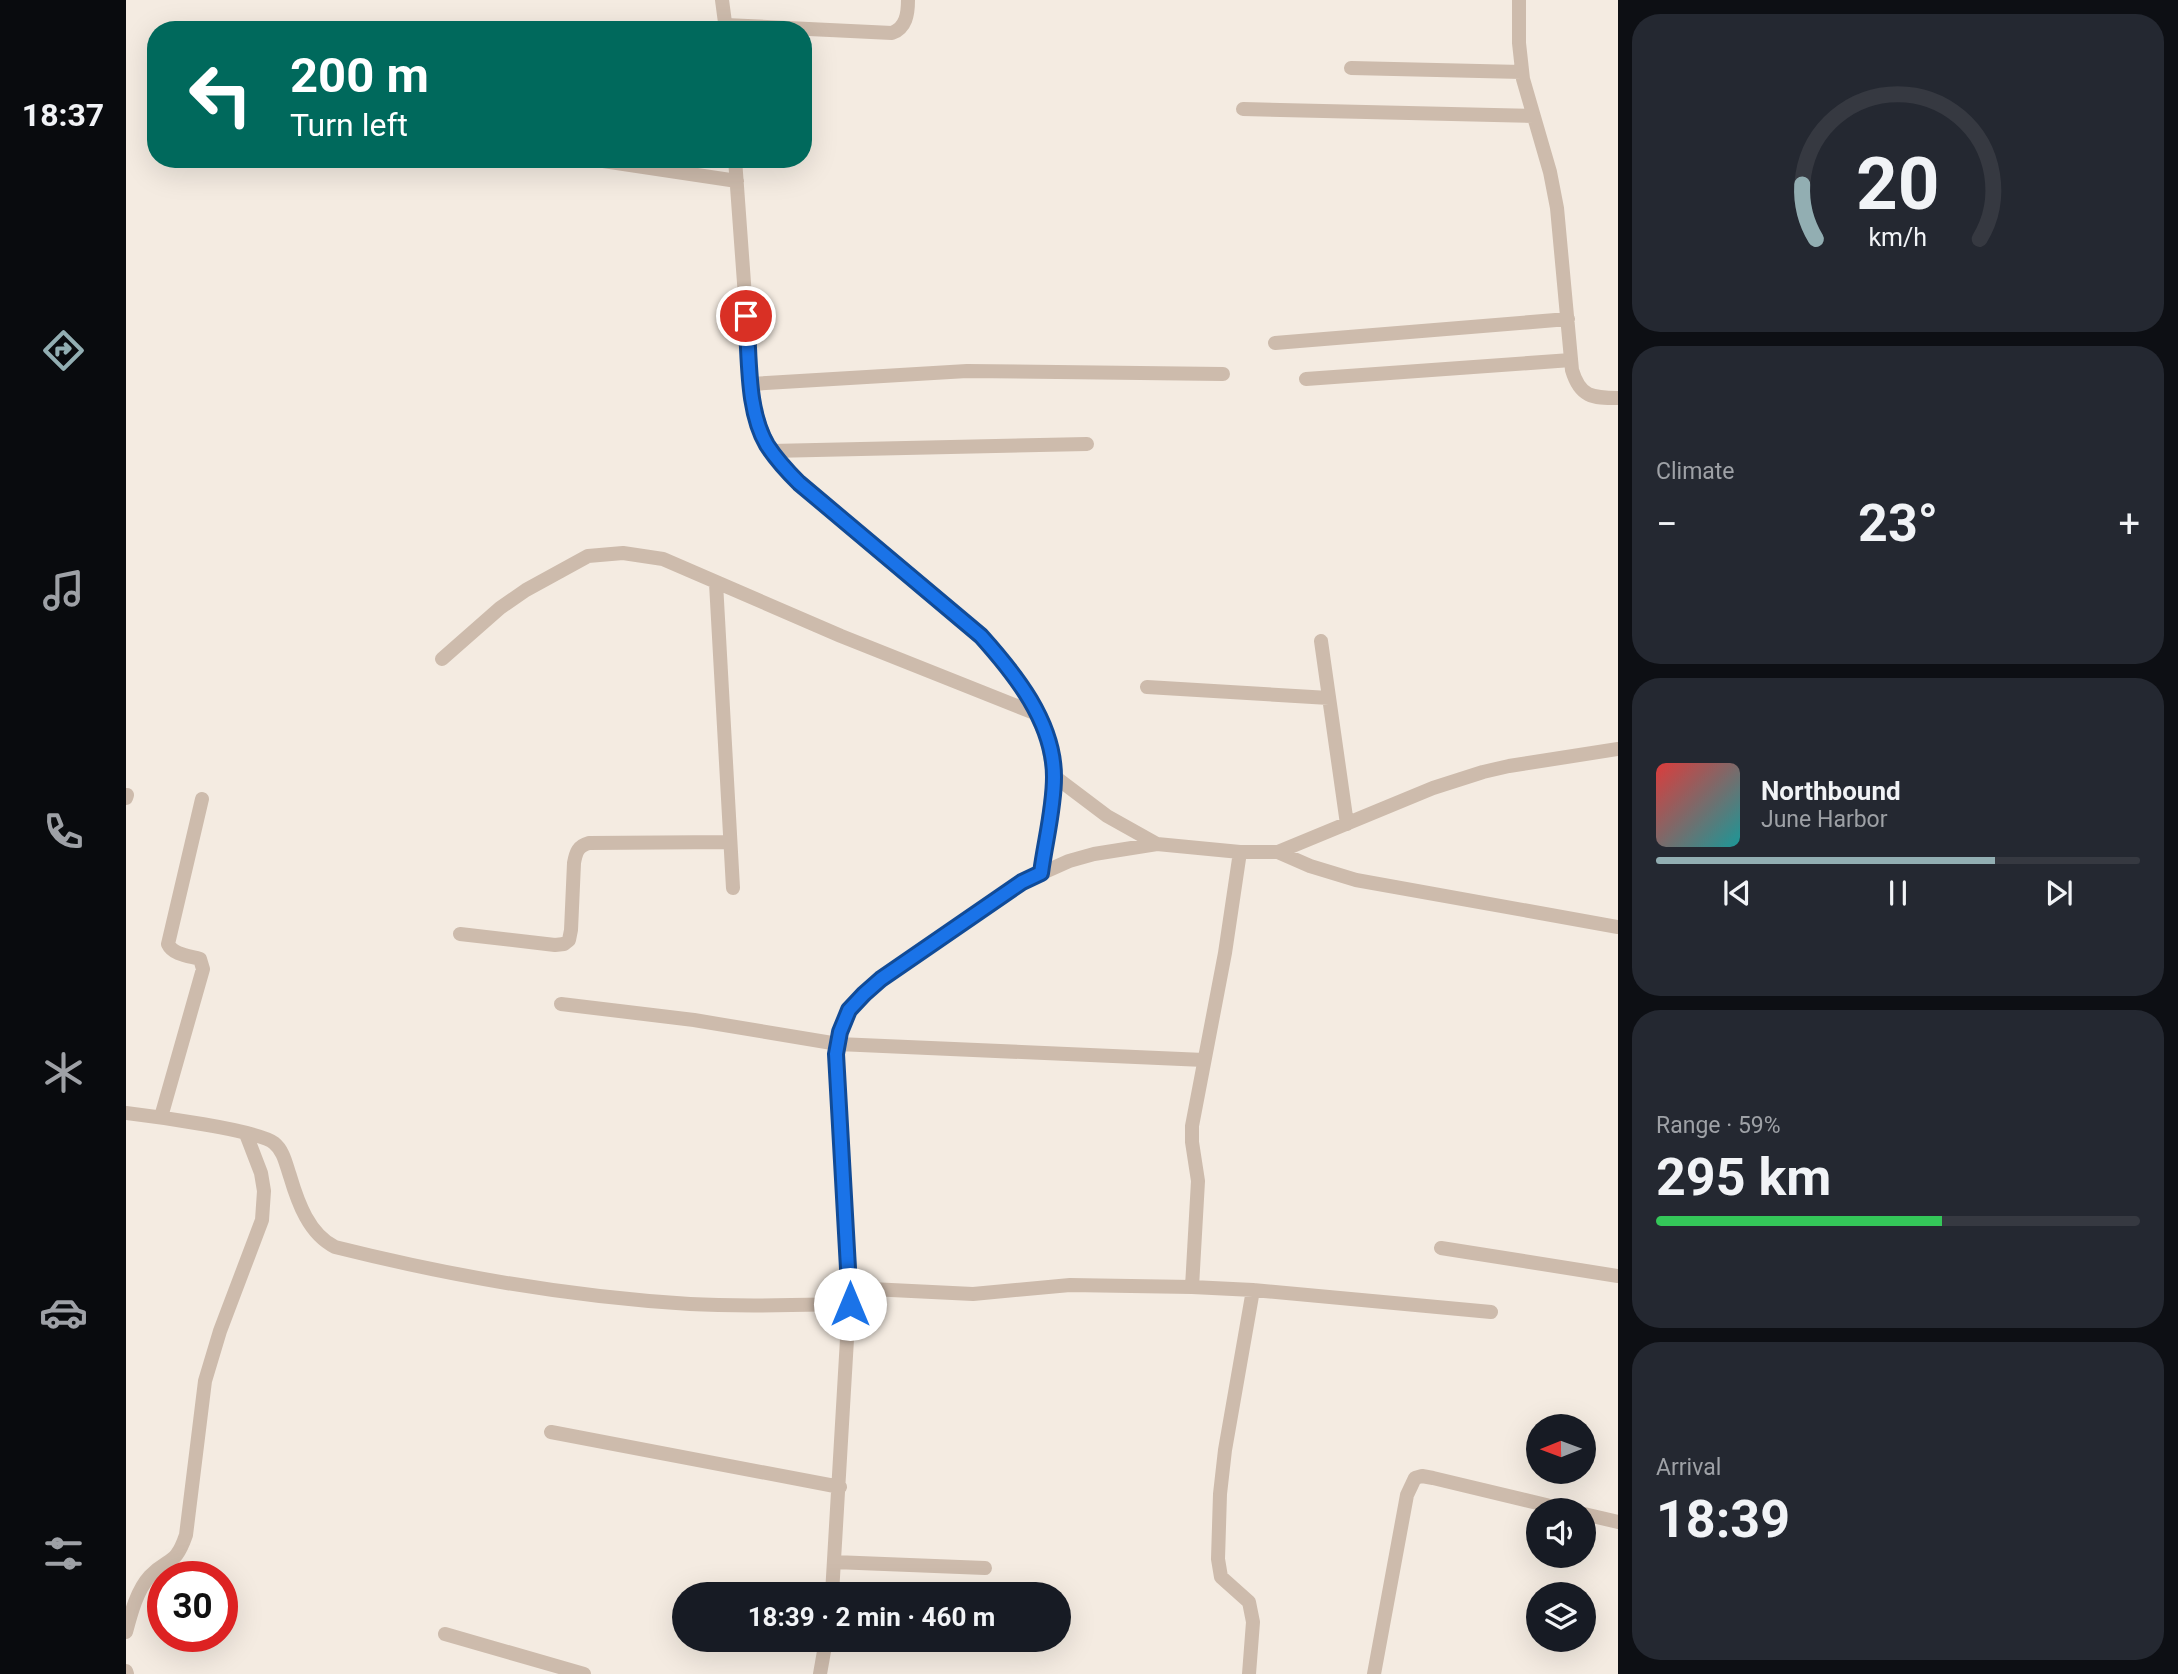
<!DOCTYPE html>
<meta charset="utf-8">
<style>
:root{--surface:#171b24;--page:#242831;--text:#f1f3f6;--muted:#9ea1a6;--line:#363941;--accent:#92aeb2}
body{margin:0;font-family:Roboto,sans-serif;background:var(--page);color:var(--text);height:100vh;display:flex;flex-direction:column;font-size:26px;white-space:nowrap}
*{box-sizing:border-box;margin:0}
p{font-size:23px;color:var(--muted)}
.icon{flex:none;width:38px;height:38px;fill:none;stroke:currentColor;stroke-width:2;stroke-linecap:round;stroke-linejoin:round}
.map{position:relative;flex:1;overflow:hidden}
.panel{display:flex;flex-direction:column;gap:14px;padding:14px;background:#0d0f14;width:560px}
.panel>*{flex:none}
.guide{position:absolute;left:21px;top:21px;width:665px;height:147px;border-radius:28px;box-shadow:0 7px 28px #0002;background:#00695c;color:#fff;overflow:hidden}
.needle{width:46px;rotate:269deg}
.buttons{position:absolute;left:1400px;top:1414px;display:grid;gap:14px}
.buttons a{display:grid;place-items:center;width:70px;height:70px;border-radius:50%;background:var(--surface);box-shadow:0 7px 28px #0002;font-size:35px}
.speed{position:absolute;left:21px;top:1561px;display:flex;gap:14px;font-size:35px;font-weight:700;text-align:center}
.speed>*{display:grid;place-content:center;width:91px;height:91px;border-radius:50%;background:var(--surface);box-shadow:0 7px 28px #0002;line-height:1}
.speed .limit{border:10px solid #d22;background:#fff;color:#111}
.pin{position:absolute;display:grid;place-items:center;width:60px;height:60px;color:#fff;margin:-30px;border:4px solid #fff;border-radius:50%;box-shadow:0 2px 7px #0007}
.me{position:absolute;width:77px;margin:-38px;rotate:0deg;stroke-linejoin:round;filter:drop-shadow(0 0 5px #0008)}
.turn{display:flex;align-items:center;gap:24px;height:147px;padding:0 28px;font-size:32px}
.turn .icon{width:91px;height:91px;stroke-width:2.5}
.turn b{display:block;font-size:49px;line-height:60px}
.big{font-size:52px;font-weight:700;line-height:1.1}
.panel .card{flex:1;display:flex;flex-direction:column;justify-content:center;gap:10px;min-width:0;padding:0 24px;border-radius:28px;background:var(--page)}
.panel .dial{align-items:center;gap:0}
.dial svg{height:182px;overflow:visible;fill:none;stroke:var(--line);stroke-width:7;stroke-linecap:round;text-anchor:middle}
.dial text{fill:var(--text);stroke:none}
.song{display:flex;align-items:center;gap:21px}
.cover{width:84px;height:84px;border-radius:10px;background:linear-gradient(135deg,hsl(0 70% 55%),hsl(180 70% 35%))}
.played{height:7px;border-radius:4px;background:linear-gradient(90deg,var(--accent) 70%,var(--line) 70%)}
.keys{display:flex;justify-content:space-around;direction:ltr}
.heat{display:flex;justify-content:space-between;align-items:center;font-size:38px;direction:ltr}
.charge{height:10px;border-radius:5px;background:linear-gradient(90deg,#34c759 59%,var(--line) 0)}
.trip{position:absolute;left:546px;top:1582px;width:399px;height:70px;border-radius:35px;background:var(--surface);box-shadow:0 7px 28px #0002;font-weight:700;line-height:70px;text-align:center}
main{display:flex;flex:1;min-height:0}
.dock{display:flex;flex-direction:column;width:126px;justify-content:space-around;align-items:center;background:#090b0e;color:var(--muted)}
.dock .icon{width:49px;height:49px}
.dock .selected{color:var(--accent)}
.dock b{font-size:32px;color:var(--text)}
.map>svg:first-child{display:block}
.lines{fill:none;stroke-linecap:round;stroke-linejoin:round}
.street{stroke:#cdbbac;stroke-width:14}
.route-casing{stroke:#114b97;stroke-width:18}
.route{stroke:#1a73e8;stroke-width:12}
</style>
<main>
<nav class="dock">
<b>18:37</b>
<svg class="icon selected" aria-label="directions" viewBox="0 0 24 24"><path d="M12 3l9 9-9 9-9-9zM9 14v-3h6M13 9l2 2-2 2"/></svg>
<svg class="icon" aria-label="music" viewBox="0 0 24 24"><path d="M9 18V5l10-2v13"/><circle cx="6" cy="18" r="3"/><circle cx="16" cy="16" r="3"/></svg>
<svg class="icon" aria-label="phone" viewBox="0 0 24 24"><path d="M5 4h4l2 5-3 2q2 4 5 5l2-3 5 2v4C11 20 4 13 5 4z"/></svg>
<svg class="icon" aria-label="climate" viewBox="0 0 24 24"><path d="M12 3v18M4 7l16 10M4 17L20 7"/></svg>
<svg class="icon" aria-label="car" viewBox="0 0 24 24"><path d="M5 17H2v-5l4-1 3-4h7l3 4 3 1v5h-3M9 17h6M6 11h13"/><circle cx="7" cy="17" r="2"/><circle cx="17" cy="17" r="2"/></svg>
<svg class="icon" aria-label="filters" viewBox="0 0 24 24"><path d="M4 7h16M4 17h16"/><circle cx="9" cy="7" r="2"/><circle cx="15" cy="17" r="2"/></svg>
</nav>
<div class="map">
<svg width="1492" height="1674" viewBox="0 0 1492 1674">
<rect width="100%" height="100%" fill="#f4ebe1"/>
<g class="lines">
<path class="street" d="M596 0 600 30
M1393 0V43L1397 79 1424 172 1431 208 1446 370C1454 397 1466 398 1492 398
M600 25 766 33C780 28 782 14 782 0
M1225 68 1396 72
M1117 109 1407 116
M464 159 611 181
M609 159 626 393C634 435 643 452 673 483L854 636 895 684 920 736 928 776 915 873
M1149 343 1442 319
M1180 379 1445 360
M625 384 841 371 1097 374
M645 451 961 444
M590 583 607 888
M1195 641 1221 824
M316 659 374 608 400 590 462 556 497 553 537 559 715 636 911 714
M1021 687 1203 698
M928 776 981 816 1031 844
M0 798 1 795
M1152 852 1184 866 1230 880 1492 927
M334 934 429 945 438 944 443 940 445 930 448 863C450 852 452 846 463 843L604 842
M435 1004 568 1020 712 1044 1078 1060
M0 1113C25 1116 132 1130 148 1143 158 1151 160 1165 164 1176 172 1203 183 1234 209 1247 325 1276 444 1297 564 1304 617 1307 671 1305 724 1304
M35 1117 77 969 74 959C64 956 47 955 42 944L76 799
M1315 1248 1492 1276
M1066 1287 1072 1181 1066 1142V1126L1099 953 1114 852
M724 1288 847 1294 944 1285 1066 1287 1127 1290 1365 1312
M425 1432 714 1487
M1458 1514 1492 1522
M708 1562 859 1568
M706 1594 724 1288 711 1054C716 1017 727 1003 755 979L896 882 943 861 968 854 1031 844 1114 852H1152L1307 788 1357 772 1383 766 1492 749
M0 1632C5 1613 11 1590 24 1576 43 1556 49 1567 60 1535L79 1381 94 1331 136 1220 138 1191 135 1173 120 1134
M319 1634 458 1674
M0 1671 1 1674
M694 1674 700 1640
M1123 1674 1127 1622 1123 1602 1095 1577 1092 1559 1094 1494 1099 1450 1127 1290
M1248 1674 1281 1495 1289 1478 1296 1476 1307 1478 1441 1510"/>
</g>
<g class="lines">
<g class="route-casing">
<path id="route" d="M620 316C624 357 620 409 641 445 650 459 661 471 673 483L855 636C889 674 928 722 928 777 928 809 919 842 915 873L896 882 755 979 738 994 723 1010 714 1032 710 1054 724 1304"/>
</g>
<use href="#route" class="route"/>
</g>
</svg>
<div class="buttons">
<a><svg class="needle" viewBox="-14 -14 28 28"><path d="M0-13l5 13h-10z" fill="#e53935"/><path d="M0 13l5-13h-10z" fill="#9ea1a6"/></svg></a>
<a><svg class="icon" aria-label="sound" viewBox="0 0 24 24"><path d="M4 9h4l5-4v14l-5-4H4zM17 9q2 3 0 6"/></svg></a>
<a><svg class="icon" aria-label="layers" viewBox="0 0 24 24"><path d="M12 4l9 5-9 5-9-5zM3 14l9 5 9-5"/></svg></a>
</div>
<div class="speed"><div class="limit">30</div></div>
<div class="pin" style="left:620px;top:316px;background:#d93025"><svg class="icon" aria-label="arrive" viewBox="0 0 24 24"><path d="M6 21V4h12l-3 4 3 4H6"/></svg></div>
<svg class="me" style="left:724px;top:1304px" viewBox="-20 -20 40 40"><circle r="19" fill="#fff"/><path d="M0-13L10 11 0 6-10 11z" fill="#1a73e8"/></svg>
<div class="trip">18:39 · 2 min · 460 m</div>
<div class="guide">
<div class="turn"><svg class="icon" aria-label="left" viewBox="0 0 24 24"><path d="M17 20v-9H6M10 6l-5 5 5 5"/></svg><div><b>200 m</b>Turn left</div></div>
</div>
</div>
<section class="panel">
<div class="card dial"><svg viewBox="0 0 100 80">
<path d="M14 69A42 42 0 1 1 86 69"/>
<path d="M14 69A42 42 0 0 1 8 45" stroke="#92aeb2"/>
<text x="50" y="56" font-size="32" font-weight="700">20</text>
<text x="50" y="72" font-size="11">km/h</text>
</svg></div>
<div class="card"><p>Climate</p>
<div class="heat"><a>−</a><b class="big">23°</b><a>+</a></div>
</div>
<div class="card">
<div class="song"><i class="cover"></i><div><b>Northbound</b><p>June Harbor</p></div></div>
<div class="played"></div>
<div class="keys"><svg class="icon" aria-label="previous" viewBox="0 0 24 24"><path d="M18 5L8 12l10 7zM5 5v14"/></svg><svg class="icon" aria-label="pause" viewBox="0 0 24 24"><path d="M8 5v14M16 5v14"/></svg><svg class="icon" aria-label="next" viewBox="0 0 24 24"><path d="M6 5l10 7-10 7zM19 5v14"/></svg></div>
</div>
<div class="card"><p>Range · 59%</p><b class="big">295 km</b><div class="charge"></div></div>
<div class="card"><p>Arrival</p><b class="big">18:39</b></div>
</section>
</main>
